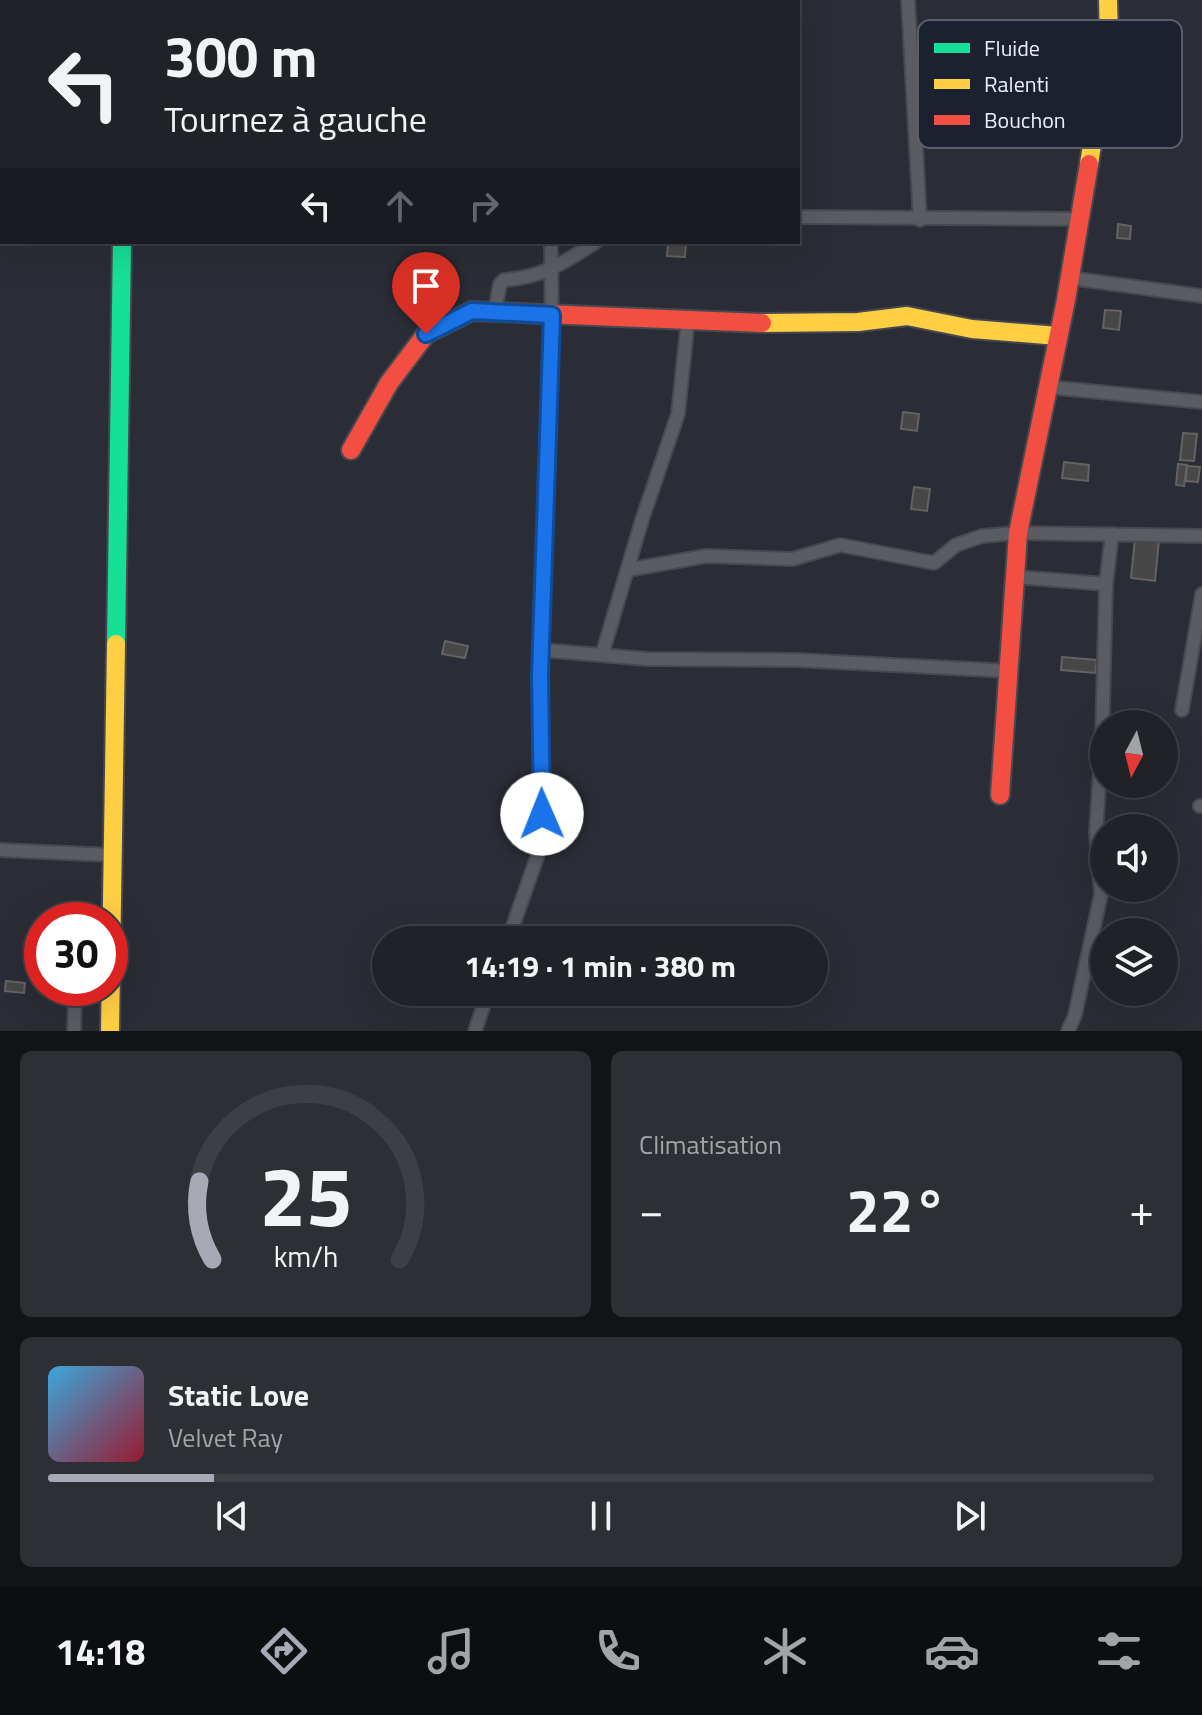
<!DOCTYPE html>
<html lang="fr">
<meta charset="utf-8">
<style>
:root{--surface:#202228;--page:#2d2f34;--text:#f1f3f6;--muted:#a2a4a8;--line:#3d3f45;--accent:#a7aab4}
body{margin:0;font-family:"Titillium Web",sans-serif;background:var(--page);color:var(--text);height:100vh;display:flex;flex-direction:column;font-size:30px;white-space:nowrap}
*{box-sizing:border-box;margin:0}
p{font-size:26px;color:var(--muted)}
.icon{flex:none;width:44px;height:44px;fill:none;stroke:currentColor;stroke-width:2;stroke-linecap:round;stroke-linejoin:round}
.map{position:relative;height:1031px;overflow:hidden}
.panel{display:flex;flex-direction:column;gap:20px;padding:20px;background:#121316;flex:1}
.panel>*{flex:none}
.top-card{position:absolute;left:0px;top:0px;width:800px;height:244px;box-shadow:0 8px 32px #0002,0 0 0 2px var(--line);background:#202228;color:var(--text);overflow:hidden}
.needle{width:52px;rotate:187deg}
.tools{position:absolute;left:1090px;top:710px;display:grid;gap:16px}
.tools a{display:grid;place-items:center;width:88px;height:88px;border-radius:50%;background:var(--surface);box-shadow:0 8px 32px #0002,0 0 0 2px var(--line);font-size:40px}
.speed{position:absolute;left:24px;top:902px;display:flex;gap:16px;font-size:40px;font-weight:700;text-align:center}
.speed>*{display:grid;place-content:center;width:104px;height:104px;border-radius:50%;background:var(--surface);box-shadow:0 8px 32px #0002,0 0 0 2px var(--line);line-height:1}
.speed .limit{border:12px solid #d22;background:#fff;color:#111}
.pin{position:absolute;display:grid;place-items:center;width:68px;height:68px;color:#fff;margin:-82px -34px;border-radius:50% 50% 50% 0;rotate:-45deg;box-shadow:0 0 8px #0007}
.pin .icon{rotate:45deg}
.me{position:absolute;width:88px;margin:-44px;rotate:359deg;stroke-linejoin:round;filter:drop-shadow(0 0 6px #0008)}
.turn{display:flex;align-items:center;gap:28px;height:168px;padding:0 32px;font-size:36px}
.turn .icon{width:104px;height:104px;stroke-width:2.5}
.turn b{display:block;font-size:56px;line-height:68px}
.lanes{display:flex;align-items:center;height:76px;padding:0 32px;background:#0003;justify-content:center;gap:40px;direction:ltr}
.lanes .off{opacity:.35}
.big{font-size:60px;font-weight:700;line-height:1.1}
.panel .widget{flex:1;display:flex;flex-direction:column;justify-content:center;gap:12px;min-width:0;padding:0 28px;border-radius:12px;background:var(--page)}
.panel .dial{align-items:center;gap:0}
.dial svg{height:208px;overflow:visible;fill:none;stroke:var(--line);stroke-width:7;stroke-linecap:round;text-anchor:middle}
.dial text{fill:var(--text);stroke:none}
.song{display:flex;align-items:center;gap:24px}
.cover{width:96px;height:96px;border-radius:12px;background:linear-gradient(135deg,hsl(200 70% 55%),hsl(350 70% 35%))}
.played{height:8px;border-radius:4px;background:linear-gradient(90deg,var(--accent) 15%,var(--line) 15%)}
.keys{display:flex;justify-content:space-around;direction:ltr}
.heat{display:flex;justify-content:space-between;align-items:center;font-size:44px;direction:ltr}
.panel .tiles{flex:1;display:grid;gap:20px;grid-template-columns:1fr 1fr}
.widget:last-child{grid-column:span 2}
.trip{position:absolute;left:372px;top:926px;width:456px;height:80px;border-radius:40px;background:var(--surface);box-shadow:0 8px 32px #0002,0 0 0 2px var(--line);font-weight:700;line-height:80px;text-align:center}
.tabs{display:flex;height:128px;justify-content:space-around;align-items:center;background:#0d0e10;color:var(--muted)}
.tabs .icon{width:56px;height:56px}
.tabs .current{color:var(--accent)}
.tabs b{font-size:36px;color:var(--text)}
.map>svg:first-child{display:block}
.building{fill:#484748;stroke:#646263;stroke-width:2}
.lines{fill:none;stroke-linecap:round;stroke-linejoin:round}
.street-casing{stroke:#474950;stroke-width:16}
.fast-casing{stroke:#474950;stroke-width:22}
.slow-casing{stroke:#474950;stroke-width:22}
.jam-casing{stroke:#474950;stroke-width:22}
.street{stroke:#5a5c62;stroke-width:12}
.fast{stroke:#16e098;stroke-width:18}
.slow{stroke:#ffcf43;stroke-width:18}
.jam{stroke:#f24e42;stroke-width:18}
.route-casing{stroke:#114b97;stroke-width:20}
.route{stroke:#1a73e8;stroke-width:14}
.key{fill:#1c212f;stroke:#5a5e6b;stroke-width:2}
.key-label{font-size:22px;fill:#eaeef8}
</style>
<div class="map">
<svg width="1202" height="1031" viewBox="0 0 1202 1031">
<rect width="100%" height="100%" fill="#2a2d35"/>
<path class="building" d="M1118 224 1131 226 1130 239 1117 238Z
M668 242H686L685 257 667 256Z
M1105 310 1121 311 1119 330 1103 328Z
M903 412 919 414 917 431 901 429Z
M1183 433 1197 434 1194 461 1180 460Z
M1064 462 1089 465 1088 481 1062 478Z
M1178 464 1187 465 1184 486 1176 485Z
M1187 466 1200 467 1198 482 1186 481Z
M914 487 930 489 927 511 911 509Z
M1135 538 1159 540 1155 581 1131 578Z
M445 641 468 646 465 658 442 654Z
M1062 657 1097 660 1095 673 1061 670Z
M6 981 25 983 24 993 5 991Z"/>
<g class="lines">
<g class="street-casing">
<path id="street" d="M908 0 920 220
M69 2 70 0
M350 2 351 0
M574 2 575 0
M0 19H2
M0 167 2 159
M0 200H2
M798 217 1078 219
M1070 278 1202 296
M495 311 500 284 504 280C544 277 563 263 596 242
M1048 387 1202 402
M627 570 706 556 793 559 840 545 934 563 956 545 982 536 1018 533 1202 536
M1016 577 1106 584
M542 650 647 659 796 660 1010 671
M602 655 642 520 678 414 688 319
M1182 710 1202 594
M1200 806H1202
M0 850 111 855
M508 940 537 857 542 814 540 675 552 358 551 242
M74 1031 75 1001
M475 1031 488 992
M1068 1031 1075 1015 1101 894 1096 832 1102 741 1106 584 1112 534"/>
</g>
<g class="fast-casing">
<path id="fast" d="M116 644 122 242"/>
</g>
<g class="slow-casing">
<path id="slow" d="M1089 164 1109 36 1108 0
M762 323 858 322 907 316 972 329 1058 336
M110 1031 116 644"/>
</g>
<g class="jam-casing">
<path id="jam" d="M351 450 389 383 426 334 472 311 762 323
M1000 795 1018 533 1066 300 1089 164"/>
</g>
<use href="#street" class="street"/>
<use href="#fast" class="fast"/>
<use href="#slow" class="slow"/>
<use href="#jam" class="jam"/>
</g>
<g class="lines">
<g class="route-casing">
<path id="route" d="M426 334 472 311 552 315 540 675 542 814"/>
</g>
<use href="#route" class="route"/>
</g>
<rect x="918" y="20" width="264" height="128" rx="12" class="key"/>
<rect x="934" y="43" width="36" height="10" fill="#16e098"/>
<rect x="934" y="79" width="36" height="10" fill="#ffcf43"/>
<rect x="934" y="115" width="36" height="10" fill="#f24e42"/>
<g class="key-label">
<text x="984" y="56">Fluide</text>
<text x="984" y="92">Ralenti</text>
<text x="984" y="128">Bouchon</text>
</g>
</svg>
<div class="tools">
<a><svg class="needle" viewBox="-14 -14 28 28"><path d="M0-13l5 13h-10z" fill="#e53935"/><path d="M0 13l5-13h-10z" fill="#a2a4a8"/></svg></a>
<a><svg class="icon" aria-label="sound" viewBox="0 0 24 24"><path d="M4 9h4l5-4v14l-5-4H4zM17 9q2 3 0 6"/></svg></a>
<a><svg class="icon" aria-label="layers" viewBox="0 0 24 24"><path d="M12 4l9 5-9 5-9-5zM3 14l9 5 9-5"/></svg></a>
</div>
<div class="speed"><div class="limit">30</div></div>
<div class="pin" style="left:426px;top:334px;background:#d93025"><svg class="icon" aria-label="arrive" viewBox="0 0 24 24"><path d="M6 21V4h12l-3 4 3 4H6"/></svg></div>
<svg class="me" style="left:542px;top:814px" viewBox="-20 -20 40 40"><circle r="19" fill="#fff"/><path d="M0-13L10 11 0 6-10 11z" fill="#1a73e8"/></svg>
<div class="trip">14:19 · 1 min · 380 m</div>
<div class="top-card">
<div class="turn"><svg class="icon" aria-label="left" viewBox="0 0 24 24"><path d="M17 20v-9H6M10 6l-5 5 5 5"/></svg><div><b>300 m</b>Tournez à gauche</div></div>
<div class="lanes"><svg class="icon" aria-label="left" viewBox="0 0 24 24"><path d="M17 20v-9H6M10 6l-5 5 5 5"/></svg><svg class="icon off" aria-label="ahead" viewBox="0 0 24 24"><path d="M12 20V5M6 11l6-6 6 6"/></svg><svg class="icon off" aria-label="right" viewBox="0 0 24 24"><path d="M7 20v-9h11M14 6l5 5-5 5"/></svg></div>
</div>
</div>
<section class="panel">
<div class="tiles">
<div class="widget dial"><svg viewBox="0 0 100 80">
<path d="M14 69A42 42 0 1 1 86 69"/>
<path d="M14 69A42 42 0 0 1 9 39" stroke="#a7aab4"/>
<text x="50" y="56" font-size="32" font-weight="700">25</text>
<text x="50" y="72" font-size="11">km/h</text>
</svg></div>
<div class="widget"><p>Climatisation</p>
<div class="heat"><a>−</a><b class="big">22°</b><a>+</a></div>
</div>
<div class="widget">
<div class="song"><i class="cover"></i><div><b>Static Love</b><p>Velvet Ray</p></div></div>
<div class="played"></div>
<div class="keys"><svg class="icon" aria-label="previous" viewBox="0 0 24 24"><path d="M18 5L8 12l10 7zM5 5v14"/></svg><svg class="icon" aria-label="pause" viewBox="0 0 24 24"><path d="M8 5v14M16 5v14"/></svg><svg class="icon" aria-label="next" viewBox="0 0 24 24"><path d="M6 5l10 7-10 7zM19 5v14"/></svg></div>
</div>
</div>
</section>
<nav class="tabs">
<b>14:18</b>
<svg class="icon current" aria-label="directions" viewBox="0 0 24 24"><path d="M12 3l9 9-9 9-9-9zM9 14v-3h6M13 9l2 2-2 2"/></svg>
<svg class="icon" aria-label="music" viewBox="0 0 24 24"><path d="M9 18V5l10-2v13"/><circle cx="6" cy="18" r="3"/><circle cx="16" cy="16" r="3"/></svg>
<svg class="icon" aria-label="phone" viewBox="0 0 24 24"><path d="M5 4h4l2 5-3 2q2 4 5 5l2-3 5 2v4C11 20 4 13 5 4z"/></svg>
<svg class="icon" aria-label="climate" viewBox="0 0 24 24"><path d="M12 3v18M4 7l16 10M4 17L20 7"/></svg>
<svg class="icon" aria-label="car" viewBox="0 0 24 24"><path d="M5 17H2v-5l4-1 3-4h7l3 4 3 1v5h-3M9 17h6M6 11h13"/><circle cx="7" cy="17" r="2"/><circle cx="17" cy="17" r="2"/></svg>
<svg class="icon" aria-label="filters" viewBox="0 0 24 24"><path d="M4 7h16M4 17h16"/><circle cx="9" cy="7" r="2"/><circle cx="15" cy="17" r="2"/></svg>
</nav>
